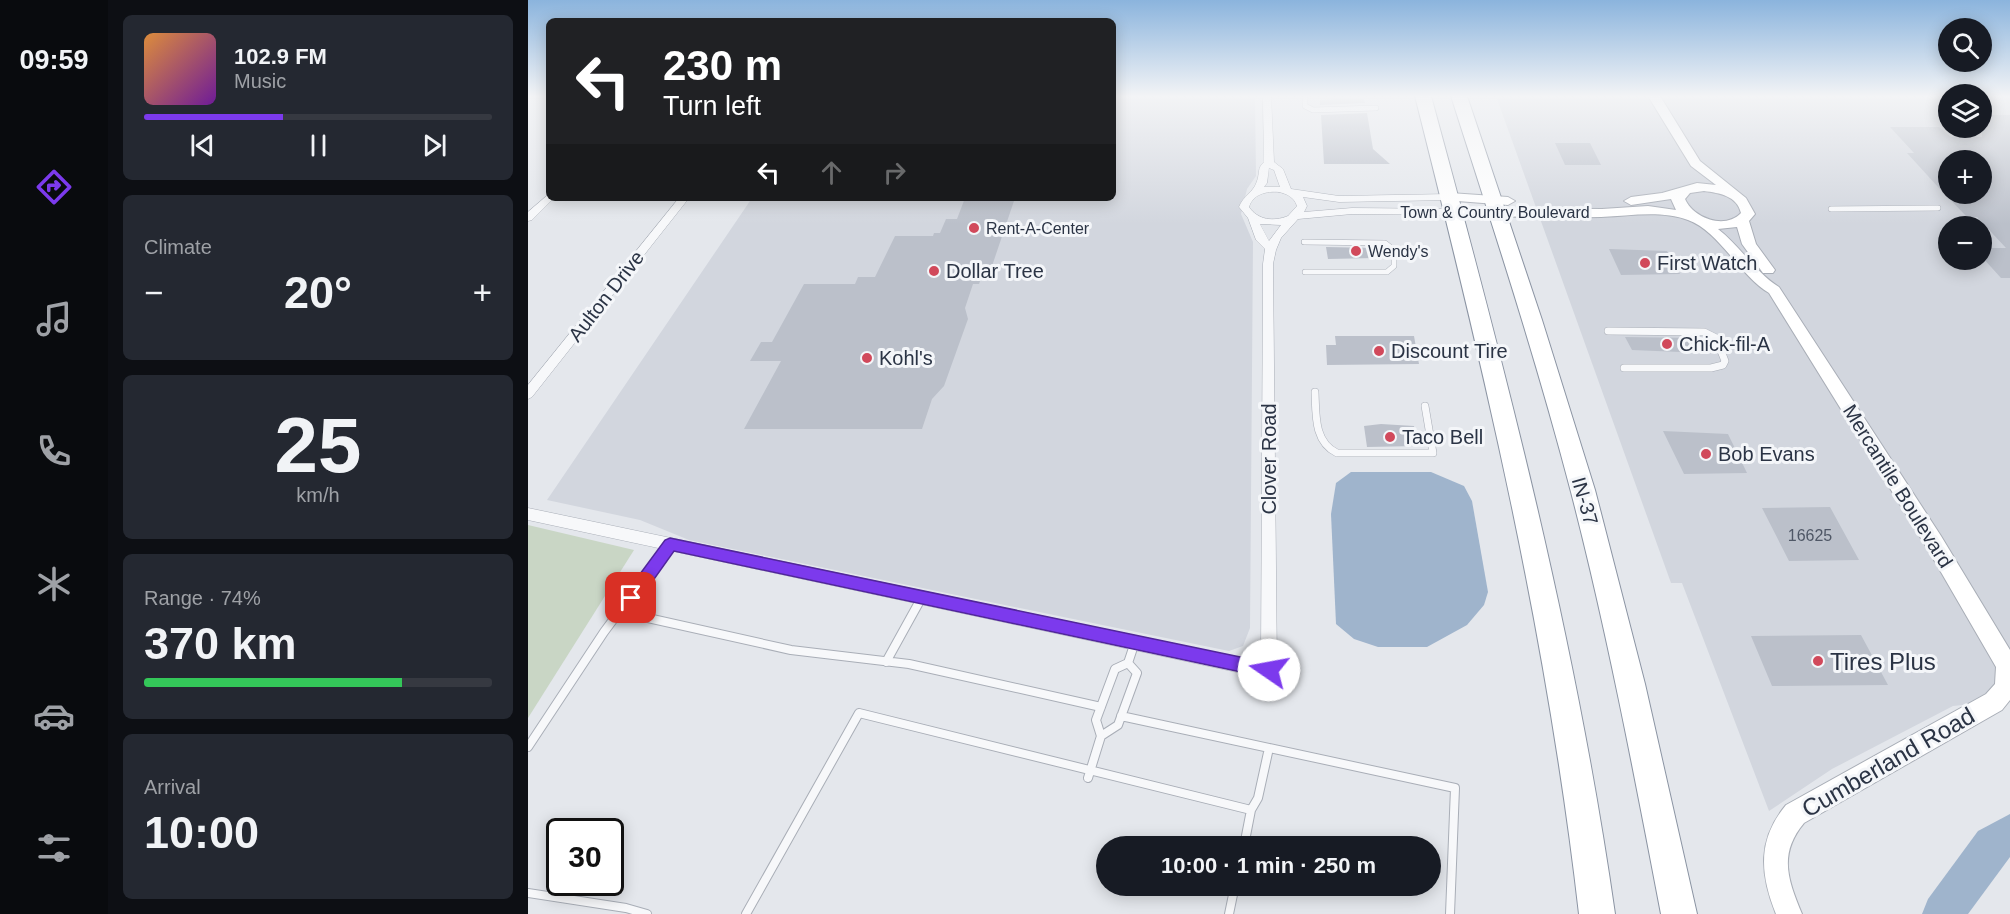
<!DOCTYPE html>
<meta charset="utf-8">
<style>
:root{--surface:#171b24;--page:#242831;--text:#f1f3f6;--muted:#9ea1a6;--line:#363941;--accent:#7c3aed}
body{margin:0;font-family:Helvetica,sans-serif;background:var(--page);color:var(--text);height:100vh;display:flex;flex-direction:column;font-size:22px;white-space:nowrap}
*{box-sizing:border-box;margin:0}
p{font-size:20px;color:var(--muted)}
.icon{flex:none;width:33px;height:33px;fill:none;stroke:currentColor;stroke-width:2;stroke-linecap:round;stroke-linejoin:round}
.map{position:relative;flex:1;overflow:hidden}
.panel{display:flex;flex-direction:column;gap:15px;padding:15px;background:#0d0f14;width:420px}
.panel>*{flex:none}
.guide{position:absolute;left:18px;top:18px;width:570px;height:183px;border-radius:9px;box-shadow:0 3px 15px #0003;background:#202124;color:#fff;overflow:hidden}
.tools{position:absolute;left:1410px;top:18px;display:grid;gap:12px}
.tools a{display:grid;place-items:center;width:54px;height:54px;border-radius:50%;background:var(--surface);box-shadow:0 3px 15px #0003;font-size:30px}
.speed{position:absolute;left:18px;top:818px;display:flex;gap:12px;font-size:30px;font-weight:700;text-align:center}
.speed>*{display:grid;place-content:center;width:78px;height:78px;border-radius:50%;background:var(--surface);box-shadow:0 3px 15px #0003;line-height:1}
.speed .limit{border:3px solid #111;border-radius:9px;background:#fff;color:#111}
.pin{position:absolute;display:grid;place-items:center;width:51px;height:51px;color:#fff;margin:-26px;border-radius:12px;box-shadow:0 3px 9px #0006}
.me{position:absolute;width:66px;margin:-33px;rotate:282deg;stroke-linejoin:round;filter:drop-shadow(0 0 4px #0008)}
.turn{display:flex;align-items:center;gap:21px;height:126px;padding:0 18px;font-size:27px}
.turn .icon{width:78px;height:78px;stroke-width:2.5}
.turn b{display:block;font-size:42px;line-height:51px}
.lanes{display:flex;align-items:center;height:57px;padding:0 18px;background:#0003;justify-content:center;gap:30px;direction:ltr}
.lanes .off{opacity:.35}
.big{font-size:45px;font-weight:600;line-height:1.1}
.panel .widget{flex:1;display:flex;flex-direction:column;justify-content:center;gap:9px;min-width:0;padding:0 21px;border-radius:9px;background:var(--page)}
.panel .dial{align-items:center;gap:0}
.dial b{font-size:78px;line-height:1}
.song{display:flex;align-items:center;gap:18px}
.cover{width:72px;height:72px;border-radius:9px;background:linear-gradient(135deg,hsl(30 70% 55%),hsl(280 70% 35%))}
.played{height:6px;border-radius:3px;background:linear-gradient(90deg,var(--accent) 40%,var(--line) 40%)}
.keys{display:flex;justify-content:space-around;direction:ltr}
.heat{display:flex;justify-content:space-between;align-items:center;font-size:33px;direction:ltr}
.charge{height:9px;border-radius:4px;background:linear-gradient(90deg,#34c759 74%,var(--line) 0)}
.trip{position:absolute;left:568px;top:836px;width:345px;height:60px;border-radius:30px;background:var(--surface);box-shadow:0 3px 15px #0003;font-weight:600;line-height:60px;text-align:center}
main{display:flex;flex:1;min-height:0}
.tabs{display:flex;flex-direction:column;width:108px;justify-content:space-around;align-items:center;background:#090b0e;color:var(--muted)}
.tabs .icon{width:42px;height:42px}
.tabs .on{color:var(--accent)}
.tabs b{font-size:27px;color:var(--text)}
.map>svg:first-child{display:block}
.built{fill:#d2d6de;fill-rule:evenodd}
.green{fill:#c9d6c5}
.water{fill:#9fb4cc}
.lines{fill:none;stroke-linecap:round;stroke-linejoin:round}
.river{fill:#9fb4cc;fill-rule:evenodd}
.building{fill:#bbc0ca;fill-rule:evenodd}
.lane-far2-casing{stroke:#a9aeb7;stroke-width:6}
.lane-far1-casing{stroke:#a9aeb7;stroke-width:8}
.lane-casing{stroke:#a9aeb7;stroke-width:10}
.street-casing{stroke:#a9aeb7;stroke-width:1}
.secondary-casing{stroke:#a9aeb7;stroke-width:2}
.highway-casing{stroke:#8b94a3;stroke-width:2}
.lane-far2{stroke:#f7f8fa;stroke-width:5}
.lane-far1{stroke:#f7f8fa;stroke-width:7}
.lane{stroke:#f7f8fa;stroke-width:8}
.street{fill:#f7f8fa;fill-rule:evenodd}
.secondary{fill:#fff;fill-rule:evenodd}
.highway{fill:#fff;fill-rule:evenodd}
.route{fill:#7c3aed;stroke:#51269a;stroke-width:1.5}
.poi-dot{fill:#d1495b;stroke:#f4f6f9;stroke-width:2}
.labels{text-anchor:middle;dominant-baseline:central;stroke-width:6;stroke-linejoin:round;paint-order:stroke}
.far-street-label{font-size:16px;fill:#2b3445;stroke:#f4f6f9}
.far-poi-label{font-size:16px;fill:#2b3445;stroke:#f4f6f9;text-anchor:start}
.number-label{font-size:16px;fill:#4f5766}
.poi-label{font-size:20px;fill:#2b3445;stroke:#f4f6f9;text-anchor:start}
.street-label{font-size:20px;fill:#2b3445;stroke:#f4f6f9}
.near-poi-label{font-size:24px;fill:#2b3445;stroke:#f4f6f9;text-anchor:start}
.near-street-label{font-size:24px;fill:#2b3445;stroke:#f4f6f9}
</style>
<main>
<nav class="tabs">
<b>09:59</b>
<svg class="icon on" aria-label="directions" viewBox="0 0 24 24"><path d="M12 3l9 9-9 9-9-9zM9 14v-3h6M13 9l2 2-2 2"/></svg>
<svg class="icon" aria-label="music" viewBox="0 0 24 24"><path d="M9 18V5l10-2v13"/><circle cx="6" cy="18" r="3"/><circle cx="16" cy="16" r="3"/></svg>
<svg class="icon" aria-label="phone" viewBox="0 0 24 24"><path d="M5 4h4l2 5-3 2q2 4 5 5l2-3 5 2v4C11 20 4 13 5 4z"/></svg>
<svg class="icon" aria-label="climate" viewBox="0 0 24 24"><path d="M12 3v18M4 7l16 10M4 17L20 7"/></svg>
<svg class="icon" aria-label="car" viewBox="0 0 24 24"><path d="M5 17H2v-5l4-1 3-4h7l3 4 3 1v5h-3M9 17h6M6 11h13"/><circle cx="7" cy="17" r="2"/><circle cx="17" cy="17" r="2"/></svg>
<svg class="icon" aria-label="filters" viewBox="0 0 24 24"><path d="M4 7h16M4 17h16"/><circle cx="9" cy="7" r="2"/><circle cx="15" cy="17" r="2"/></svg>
</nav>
<section class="panel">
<div class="widget">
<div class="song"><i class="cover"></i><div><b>102.9 FM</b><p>Music</p></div></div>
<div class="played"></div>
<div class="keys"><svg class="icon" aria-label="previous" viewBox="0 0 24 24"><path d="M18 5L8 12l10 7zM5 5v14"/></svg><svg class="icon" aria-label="pause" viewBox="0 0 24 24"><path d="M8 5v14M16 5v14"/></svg><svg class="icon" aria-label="next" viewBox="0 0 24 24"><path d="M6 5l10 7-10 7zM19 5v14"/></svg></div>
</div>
<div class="widget"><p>Climate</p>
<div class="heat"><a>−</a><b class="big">20°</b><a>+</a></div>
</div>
<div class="widget dial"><b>25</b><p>km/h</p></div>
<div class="widget"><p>Range · 74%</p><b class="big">370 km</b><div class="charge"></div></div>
<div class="widget"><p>Arrival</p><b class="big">10:00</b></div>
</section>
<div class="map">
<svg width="1482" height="914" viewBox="0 0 1482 914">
<rect width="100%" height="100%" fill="#e4e7ec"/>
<path class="built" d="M585 96H727L728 176 719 189 713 214 725 242 722 628 715 646 701 651 161 540 112 520 19 500 224 198H585Z
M968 96H1420V128H1454V96H1482V700L1425 706 1304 769 1241 811 1154 583H1143ZM1420 160H1454V194H1420ZM1420 226H1454V260H1420Z"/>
<path class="green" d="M0 525 106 550 0 718Z"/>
<path class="water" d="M823 472H903L936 486 944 501 960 592 956 605 939 625 899 647H850L826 639 808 624 803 514 808 483Z"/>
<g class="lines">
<path class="river" d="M1482 814V857L1440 914H1394L1400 899 1450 831Z"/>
</g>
<path class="building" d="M836 99 837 103 792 105V100Z
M839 113 845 149 862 164H796L793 115Z
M1454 115H1482V278H1473L1454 257V248H1478L1449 217H1439L1410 187 1379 153H1386L1362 127H1411L1423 137H1454ZM1420 160H1454V194H1420Z
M1027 143H1062L1073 165H1037Z
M437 198H487L464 266 457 267 451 284H445L437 308 440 319 416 386 404 399 394 429H216L253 361H222L233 342H244L276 284H327L330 277H347L367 236H405L406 233H412L418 219H429Z
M798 247 846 248 847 258 800 259Z
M1081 249 1139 251 1152 274 1093 275Z
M807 336H886L891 364 799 365 798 345H808Z
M1097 337 1167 338 1176 353 1104 350Z
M853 424 886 426 890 446 839 447 836 426Z
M1135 431 1200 434 1219 473 1156 474Z
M1302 507 1331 560 1261 561 1234 508Z
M1333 635 1360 685 1244 686 1223 636Z"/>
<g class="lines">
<g class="lane-far2-casing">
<path id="lane-far2" d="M777 96V106L785 110 848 108
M1303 209 1410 208
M776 242 857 243 866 250V266L859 272H777"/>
</g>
<g class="lane-far1-casing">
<path id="lane-far1" d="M1080 331 1176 332 1188 338 1197 361 1195 365 1183 368H1096
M787 392C788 415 786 442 809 453H905L897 406
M127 564 142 544"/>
</g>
<g class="lane-casing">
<path id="lane" d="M93 612 263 650 381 664 573 707
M358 662 394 597
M600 663 609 673 590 725 573 736 568 720 587 669Z
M600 663 607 642
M593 716 927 788 922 914
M0 747 76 632 128 562
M560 778 573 736
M723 810 730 798 741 748
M0 893 98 908 119 914
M218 914 331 713 723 810 716 846
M701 914 707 885"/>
</g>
<g class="street-casing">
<path id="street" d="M735 96H743L746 162 755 169 763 189 811 196 922 194 927 197 922 200 811 202 775 197 779 206 776 212 824 208 926 209 931 212 926 215 824 214 770 219 753 238 748 250 745 264 749 671 747 676 741 679 0 520V508L733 662 735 264 737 249 728 240 720 218 711 207C715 196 726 192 729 181 732 173 729 168 736 162ZM741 168 746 170 752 187H736L739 183ZM751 192C759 194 766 197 769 206L760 216C745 222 730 220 721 207 725 194 738 191 751 192ZM732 224 753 225 741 241Z
M21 194V198L25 199 4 220 0 221V212Z
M151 198H161L4 397 0 399V385Z"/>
</g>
<g class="secondary-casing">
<path id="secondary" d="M1120 96H1132L1172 161 1218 198 1227 214 1221 221 1228 244 1247 270 1245 273H1235L1214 244 1209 227 1190 229C1212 246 1228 273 1251 287L1413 536 1482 650V700L1474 710 1276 823C1250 854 1260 880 1274 914H1248C1232 874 1229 840 1258 805L1458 694 1467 684 1468 667 1399 548 1241 293C1213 277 1191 231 1160 220 1133 210 1101 216 1073 217 1024 218 975 216 926 216L919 212 926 208 1074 209 1120 206 1148 210 1143 199 1103 205 1096 201 1103 197 1134 193 1169 183 1188 185 1163 166ZM1176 191C1192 193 1209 196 1213 213 1197 230 1165 218 1157 199L1162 193Z
M922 193 980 197 987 201 980 205 917 200 915 197Z"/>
</g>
<g class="highway-casing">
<path id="highway" d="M887 96H903C977 368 1047 634 1087 914H1051C1019 634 956 369 887 96Z
M923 96H939L1014 320 1067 490 1117 684 1169 914H1133C1106 773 1079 631 1043 492 1008 358 965 227 923 96Z"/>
</g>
<use href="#lane-far2" class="lane-far2"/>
<use href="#lane-far1" class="lane-far1"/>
<use href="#lane" class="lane"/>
<use href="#street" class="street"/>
<use href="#secondary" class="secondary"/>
<use href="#highway" class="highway"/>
</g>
<linearGradient id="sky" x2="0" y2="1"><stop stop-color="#8bb4dd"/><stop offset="0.43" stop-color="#f3f4f6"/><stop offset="1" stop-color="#f3f4f6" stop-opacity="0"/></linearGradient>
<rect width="1482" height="224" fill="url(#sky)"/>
<path class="route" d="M142 538 741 663 747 665 749 670 747 676 741 678 146 551 109 603H98L95 598 98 593 137 540Z"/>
<g class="poi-dot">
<circle cx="446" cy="228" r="6"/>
<circle cx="828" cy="251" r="6"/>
<circle cx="1117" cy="263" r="6"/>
<circle cx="406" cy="271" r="6"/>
<circle cx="1139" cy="344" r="6"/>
<circle cx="851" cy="351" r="6"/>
<circle cx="339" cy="358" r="6"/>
<circle cx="862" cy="437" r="6"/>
<circle cx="1178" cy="454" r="6"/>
<circle cx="1290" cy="661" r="6"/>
</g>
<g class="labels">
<g class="far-street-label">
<text x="967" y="212">Town &amp; Country Boulevard</text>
</g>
<g class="far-poi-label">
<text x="458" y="228">Rent-A-Center</text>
<text x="840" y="251">Wendy's</text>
</g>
<g class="number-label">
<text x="1282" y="535">16625</text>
</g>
<g class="poi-label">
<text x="1129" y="263">First Watch</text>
<text x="418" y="271">Dollar Tree</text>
<text x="1151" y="344">Chick-fil-A</text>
<text x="863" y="351">Discount Tire</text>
<text x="351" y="358">Kohl's</text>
<text x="874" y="437">Taco Bell</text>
<text x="1190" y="454">Bob Evans</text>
</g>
<g class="street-label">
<text transform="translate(78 296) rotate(-52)">Aulton Drive</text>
<text transform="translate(741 459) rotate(-90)">Clover Road</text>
<text transform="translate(1370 486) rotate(58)">Mercantile Boulevard</text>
<text transform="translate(1057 501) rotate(74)">IN-37</text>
</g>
<g class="near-poi-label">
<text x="1302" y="661">Tires Plus</text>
</g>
<g class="near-street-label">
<text transform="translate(1360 762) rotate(-30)">Cumberland Road</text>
</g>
</g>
</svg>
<div class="tools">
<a><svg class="icon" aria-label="search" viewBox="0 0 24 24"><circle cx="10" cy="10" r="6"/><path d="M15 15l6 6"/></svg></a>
<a><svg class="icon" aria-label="layers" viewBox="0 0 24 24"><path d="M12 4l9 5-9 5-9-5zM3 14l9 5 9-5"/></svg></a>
<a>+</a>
<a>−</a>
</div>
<div class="speed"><div class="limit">30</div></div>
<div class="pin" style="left:103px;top:598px;background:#d93025"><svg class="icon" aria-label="arrive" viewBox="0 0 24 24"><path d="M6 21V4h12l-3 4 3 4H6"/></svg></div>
<svg class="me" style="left:741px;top:670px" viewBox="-20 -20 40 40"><circle r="19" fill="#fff"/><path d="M0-13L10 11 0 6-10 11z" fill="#7c3aed"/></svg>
<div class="trip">10:00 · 1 min · 250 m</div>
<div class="guide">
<div class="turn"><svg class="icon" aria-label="left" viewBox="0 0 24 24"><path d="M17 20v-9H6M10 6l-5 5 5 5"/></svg><div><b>230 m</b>Turn left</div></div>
<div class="lanes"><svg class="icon" aria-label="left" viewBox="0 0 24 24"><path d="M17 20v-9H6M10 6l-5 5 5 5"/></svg><svg class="icon off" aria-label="ahead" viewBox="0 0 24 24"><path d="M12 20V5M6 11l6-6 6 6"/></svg><svg class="icon off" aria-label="right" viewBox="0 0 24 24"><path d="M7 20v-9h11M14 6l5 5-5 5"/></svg></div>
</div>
</div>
</main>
